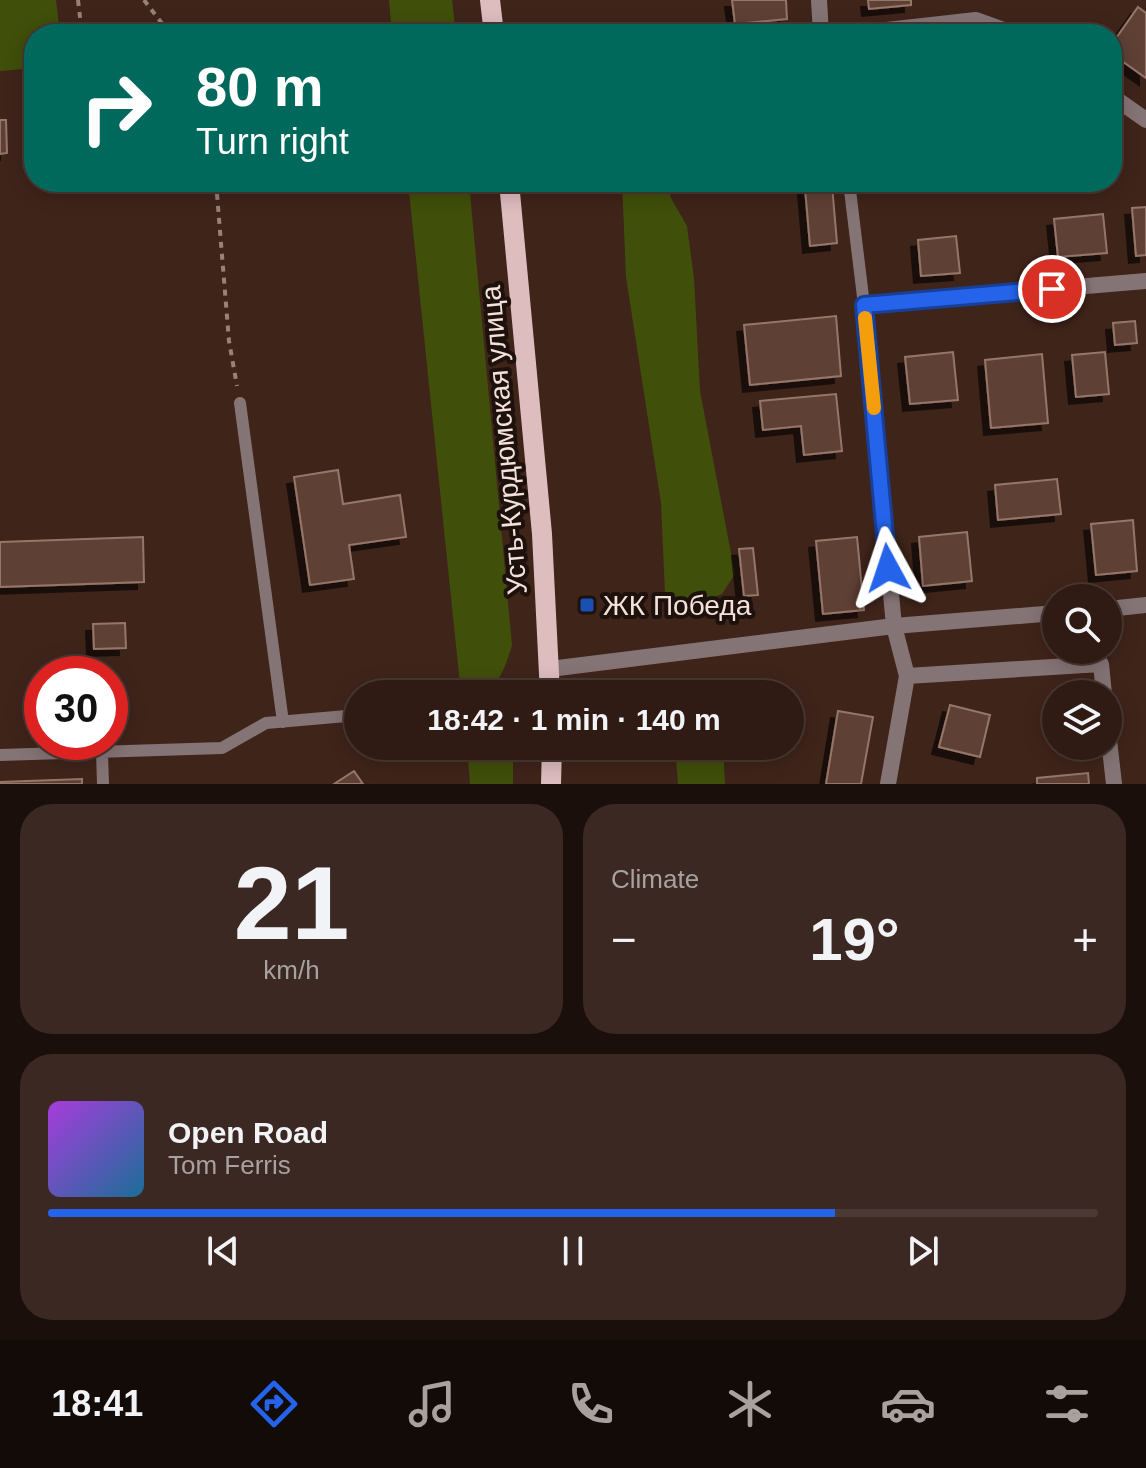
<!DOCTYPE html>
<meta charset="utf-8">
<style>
:root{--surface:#2f1b14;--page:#3b2822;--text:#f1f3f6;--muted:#a7a1a0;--line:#4a3934;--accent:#2563eb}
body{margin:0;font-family:Helvetica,sans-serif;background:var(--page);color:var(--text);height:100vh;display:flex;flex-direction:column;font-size:30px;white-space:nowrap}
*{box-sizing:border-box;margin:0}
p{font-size:26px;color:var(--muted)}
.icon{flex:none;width:44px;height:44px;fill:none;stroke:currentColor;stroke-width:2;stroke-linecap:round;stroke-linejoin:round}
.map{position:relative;height:784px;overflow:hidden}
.sheet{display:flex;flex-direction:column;gap:20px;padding:20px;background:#1a0f0b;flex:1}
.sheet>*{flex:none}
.guide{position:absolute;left:24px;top:24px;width:1098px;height:168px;border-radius:32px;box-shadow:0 4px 20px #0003,0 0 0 2px var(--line);background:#00695c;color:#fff;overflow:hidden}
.fabs{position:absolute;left:1042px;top:584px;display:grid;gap:16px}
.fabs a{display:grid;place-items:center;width:80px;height:80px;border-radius:50%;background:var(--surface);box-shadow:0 4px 20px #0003,0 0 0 2px var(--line);font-size:40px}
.speed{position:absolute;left:24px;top:656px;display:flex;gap:16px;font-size:40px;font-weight:700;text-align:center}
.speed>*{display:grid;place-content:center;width:104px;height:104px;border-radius:50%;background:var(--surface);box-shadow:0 4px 20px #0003,0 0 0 2px var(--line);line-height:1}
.speed .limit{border:12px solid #d22;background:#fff;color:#111}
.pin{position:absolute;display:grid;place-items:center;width:68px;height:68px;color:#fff;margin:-34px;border:4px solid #fff;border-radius:50%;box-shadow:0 2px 8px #0007}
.me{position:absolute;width:88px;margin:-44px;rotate:355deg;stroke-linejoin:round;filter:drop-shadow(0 0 6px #0008)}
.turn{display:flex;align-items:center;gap:28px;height:168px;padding:0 40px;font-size:36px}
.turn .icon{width:104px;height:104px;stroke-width:2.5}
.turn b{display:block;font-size:56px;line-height:68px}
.big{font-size:60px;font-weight:600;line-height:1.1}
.sheet .card{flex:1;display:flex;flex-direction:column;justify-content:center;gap:12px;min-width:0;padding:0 28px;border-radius:32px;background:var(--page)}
.sheet .dial{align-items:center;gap:0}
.dial b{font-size:104px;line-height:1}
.song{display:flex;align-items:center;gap:24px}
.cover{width:96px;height:96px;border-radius:12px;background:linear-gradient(135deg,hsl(280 70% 55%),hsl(200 70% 35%))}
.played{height:8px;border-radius:4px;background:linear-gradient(90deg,var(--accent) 75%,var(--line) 75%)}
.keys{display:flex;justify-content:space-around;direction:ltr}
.heat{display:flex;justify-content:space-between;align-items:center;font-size:44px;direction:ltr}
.sheet .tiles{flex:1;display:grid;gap:20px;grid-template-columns:1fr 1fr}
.card:last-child{grid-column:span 2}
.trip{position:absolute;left:344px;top:680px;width:460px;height:80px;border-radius:40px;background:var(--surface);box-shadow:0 4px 20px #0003,0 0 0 2px var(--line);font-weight:600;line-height:80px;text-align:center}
.dock{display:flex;height:128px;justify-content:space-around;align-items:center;background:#130b08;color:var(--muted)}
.dock .icon{width:56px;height:56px}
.dock .selected{color:var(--accent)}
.dock b{font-size:36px;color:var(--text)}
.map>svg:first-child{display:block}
.green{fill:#404f0a}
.building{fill:#5e4136;stroke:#97766a;stroke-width:2;filter:url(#shadow)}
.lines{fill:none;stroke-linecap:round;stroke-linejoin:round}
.path{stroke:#99827a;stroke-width:4;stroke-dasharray:6 6;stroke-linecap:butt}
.service{stroke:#857475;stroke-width:12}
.minor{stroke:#857475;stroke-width:16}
.primary{stroke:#debdbf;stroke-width:20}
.route-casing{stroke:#184099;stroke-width:20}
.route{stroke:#2563eb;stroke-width:14}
.slow{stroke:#f59e0b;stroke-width:14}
.transit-dot{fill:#1a4fb4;stroke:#1d110c;stroke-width:3}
.labels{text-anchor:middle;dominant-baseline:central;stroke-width:8;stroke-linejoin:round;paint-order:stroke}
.street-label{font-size:28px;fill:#f4e1db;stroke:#1d110c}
.poi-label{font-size:28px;fill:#f4e1db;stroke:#1d110c;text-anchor:start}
</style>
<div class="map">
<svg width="1146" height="784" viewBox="0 0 1146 784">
<defs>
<filter id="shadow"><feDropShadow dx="-7" dy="7" stdDeviation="0" flood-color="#0009"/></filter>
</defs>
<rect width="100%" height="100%" fill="#3f241a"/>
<path class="green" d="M0 0H56L60 34H34V68L0 71Z
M389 0H452L456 34H392Z
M408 182H469L512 645C503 675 497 694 461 694Z
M622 182H667L671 198 687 226 694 278 700 391 735 574 722 594 685 608 665 594 661 503 626 277Z
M467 746H513V784H470Z
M675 746H723L725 784H678Z"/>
<path class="building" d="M732 0H786L787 19 735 24Z
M868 0H911V5L869 9Z
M1138 7 1146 13V78L1112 54V44Z
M0 120H6L7 153 0 154Z
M832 185 837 243 810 246 805 188Z
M1146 207V255L1136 256 1132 208Z
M1103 214 1107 253 1058 257 1054 219Z
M956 236 960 273 921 276 918 240Z
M836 316 841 376 750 385 744 325Z
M1135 321 1137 343 1115 345 1113 323Z
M953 352 958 400 910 404 905 357Z
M1105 352 1109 394 1076 397 1072 355Z
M1042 354 1048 423 991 428 985 360Z
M836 394 842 451 804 455 801 426 763 430 760 401Z
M338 470 343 504 400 495 406 537 349 545 354 579 310 585 294 477Z
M1057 479 1061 514 998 520 995 485Z
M1133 520 1137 571 1096 575 1091 524Z
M967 532 972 581 923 586 919 537Z
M143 537 144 582 0 587V542Z
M857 537 864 610 823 614 816 541Z
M753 548 758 595 744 596 739 549Z
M125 623 126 648 94 649 93 624Z
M950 705 990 715 980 757 939 747Z
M838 711 873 717 861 784H826Z
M354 771 363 784H334Z
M1088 773 1089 784H1037V778Z
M82 779V784H0V782Z"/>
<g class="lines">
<path class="path" d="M78 0 82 34
M144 0 170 34
M216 182 229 341 237 386"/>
<path class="service" d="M849 182 864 305
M240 403 283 722
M102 752 103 784
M0 755 222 748 266 723 358 715"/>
<path class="minor" d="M819 0 821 34
M851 34 976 20 1015 34
M1112 96 1146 120
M1108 609 1146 605
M550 669 894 626 1056 613
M907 676 894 626 864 305 1146 281
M1108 731 1114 784
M888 784 907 676 1101 664 1104 694"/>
<path class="primary" d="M490 0 494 34
M509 182 542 534 550 694
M551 784 552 746"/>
</g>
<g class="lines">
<g class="route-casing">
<path id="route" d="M888 568 864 305 1052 289"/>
</g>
<use href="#route" class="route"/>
<path class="slow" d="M865 318 874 408"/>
</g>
<rect class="transit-dot" x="579" y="597" width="16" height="16" rx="4"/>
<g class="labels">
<g class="street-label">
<text transform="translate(504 440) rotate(-95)">Усть-Курдюмская улица</text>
</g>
<g class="poi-label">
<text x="603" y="605">ЖК Победа</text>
</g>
</g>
</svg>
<div class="fabs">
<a><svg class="icon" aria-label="search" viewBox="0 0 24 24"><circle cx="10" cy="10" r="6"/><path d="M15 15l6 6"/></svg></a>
<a><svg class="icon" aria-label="layers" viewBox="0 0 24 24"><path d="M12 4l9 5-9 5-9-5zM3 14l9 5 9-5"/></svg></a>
</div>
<div class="speed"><div class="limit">30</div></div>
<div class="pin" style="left:1052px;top:289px;background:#d93025"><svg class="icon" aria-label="arrive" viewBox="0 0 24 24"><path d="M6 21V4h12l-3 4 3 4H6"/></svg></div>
<svg class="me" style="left:888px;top:568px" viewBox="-20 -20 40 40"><path d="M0-17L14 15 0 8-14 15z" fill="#2563eb" stroke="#fff" stroke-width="4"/></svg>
<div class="trip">18:42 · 1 min · 140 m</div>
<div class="guide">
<div class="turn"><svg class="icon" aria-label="right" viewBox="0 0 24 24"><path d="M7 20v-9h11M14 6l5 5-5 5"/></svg><div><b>80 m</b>Turn right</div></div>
</div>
</div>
<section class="sheet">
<div class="tiles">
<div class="card dial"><b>21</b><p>km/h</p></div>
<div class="card"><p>Climate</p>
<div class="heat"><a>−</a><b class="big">19°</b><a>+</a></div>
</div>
<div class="card">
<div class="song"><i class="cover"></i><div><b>Open Road</b><p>Tom Ferris</p></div></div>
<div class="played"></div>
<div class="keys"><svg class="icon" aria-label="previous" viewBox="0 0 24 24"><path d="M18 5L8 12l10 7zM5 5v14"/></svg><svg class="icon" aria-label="pause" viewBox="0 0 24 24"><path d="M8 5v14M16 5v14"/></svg><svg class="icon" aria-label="next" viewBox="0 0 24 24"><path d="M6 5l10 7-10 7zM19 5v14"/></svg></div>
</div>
</div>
</section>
<nav class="dock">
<b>18:41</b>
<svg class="icon selected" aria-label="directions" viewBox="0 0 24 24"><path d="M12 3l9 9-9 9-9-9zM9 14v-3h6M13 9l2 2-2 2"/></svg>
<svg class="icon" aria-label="music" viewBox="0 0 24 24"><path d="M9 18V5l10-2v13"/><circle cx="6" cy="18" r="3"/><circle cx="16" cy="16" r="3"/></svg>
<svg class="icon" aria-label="phone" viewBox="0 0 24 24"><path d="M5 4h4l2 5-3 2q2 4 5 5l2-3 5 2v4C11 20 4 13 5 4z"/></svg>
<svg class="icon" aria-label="climate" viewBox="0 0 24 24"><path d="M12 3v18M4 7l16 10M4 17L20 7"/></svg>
<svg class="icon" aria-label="car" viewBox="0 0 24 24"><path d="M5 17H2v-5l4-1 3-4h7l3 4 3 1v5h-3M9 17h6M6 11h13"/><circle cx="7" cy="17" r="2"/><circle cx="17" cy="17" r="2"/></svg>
<svg class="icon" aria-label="filters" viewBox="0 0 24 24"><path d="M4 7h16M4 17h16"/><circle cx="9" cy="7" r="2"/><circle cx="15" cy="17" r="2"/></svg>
</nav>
